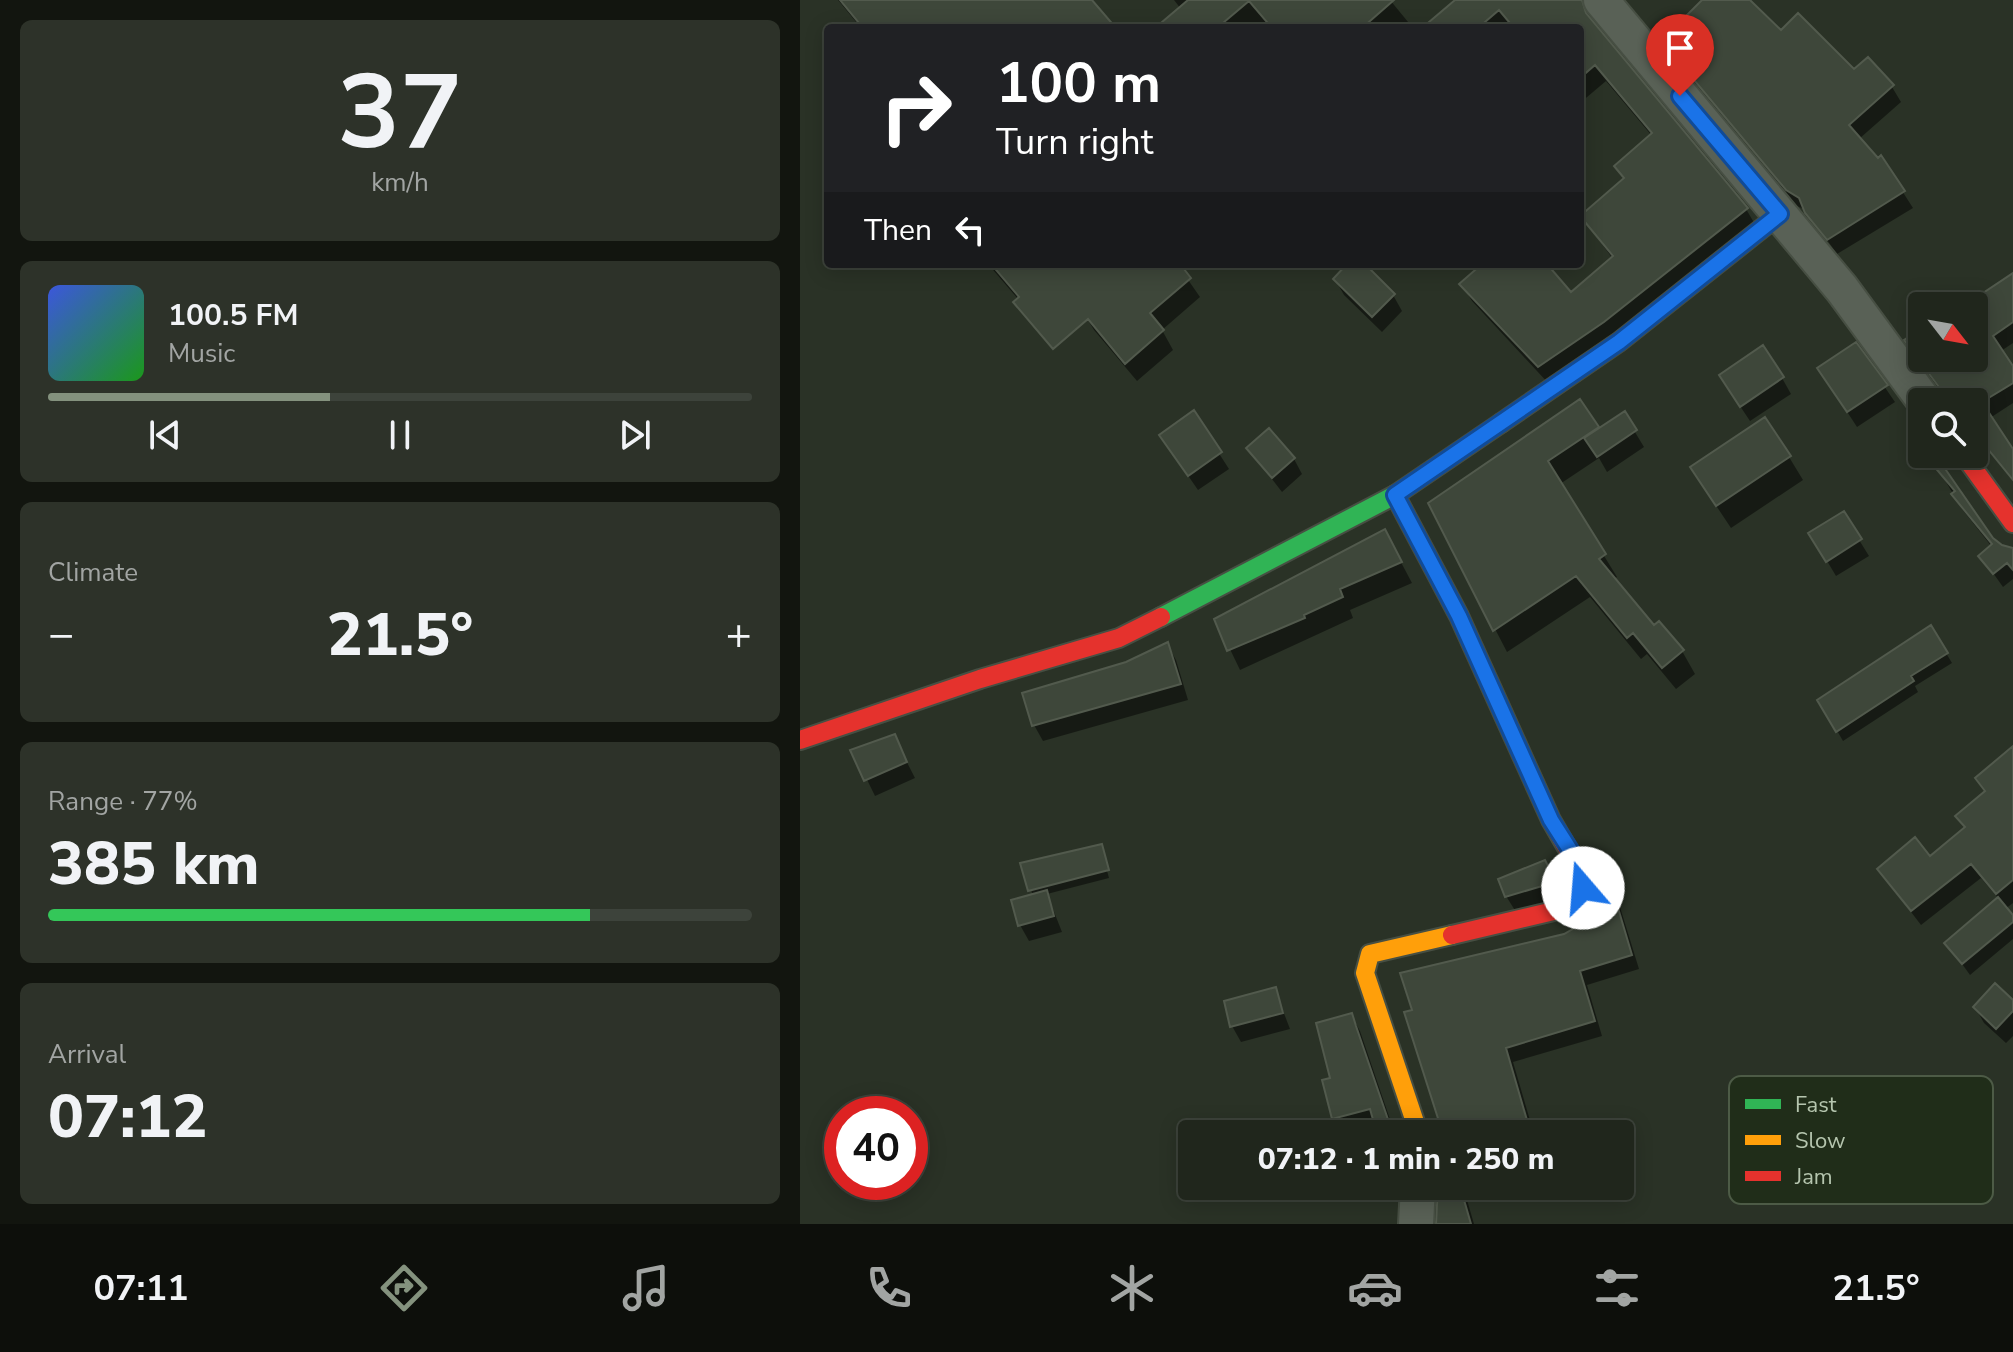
<!DOCTYPE html>
<meta charset="utf-8">
<style>
:root{--surface:#20261c;--page:#2d3229;--text:#f1f3f6;--muted:#a2a5a3;--line:#3d433b;--accent:#84927e}
body{margin:0;font-family:"Nunito Sans",sans-serif;background:var(--page);color:var(--text);height:100vh;display:flex;flex-direction:column;font-size:30px;white-space:nowrap}
*{box-sizing:border-box;margin:0}
p{font-size:26px;color:var(--muted)}
.icon{flex:none;width:44px;height:44px;fill:none;stroke:currentColor;stroke-width:2;stroke-linecap:round;stroke-linejoin:round}
.map{position:relative;flex:1;overflow:hidden}
.sheet{display:flex;flex-direction:column;gap:20px;padding:20px;background:#12150f;width:800px}
.sheet>*{flex:none}
.hud{position:absolute;left:24px;top:24px;width:760px;height:244px;border-radius:8px;box-shadow:0 4px 20px #0003,0 0 0 2px var(--line);background:#202124;color:#fff;overflow:hidden}
.needle{width:52px;rotate:121deg}
.fabs{position:absolute;left:1108px;top:292px;display:grid;gap:16px}
.fabs a{display:grid;place-items:center;width:80px;height:80px;border-radius:8px;background:var(--surface);box-shadow:0 4px 20px #0003,0 0 0 2px var(--line);font-size:40px}
.speed{position:absolute;left:24px;top:1096px;display:flex;gap:16px;font-size:40px;font-weight:700;text-align:center}
.speed>*{display:grid;place-content:center;width:104px;height:104px;border-radius:50%;background:var(--surface);box-shadow:0 4px 20px #0003,0 0 0 2px var(--line);line-height:1}
.speed .limit{border:12px solid #d22;background:#fff;color:#111}
.pin{position:absolute;display:grid;place-items:center;width:68px;height:68px;color:#fff;margin:-82px -34px;border-radius:50% 50% 50% 0;rotate:-45deg;box-shadow:0 0 8px #0007}
.pin .icon{rotate:45deg}
.me{position:absolute;width:88px;margin:-44px;rotate:342deg;stroke-linejoin:round;filter:drop-shadow(0 0 6px #0008)}
.turn{display:flex;align-items:center;gap:28px;height:168px;padding:0 40px;font-size:36px}
.turn .icon{width:104px;height:104px;stroke-width:2.5}
.turn b{display:block;font-size:56px;line-height:68px}
.then{display:flex;align-items:center;height:76px;padding:0 40px;background:#0003;gap:16px;font-size:30px}
.big{font-size:60px;font-weight:800;line-height:1.1}
.sheet .card{flex:1;display:flex;flex-direction:column;justify-content:center;gap:12px;min-width:0;padding:0 28px;border-radius:12px;background:var(--page)}
.sheet .dial{align-items:center;gap:0}
.dial b{font-size:104px;line-height:1}
.song{display:flex;align-items:center;gap:24px}
.cover{width:96px;height:96px;border-radius:12px;background:linear-gradient(135deg,hsl(230 70% 55%),hsl(120 70% 35%))}
.played{height:8px;border-radius:4px;background:linear-gradient(90deg,var(--accent) 40%,var(--line) 40%)}
.keys{display:flex;justify-content:space-around;direction:ltr}
.heat{display:flex;justify-content:space-between;align-items:center;font-size:44px;direction:ltr}
.charge{height:12px;border-radius:6px;background:linear-gradient(90deg,#34c759 77%,var(--line) 0)}
.trip{position:absolute;left:378px;top:1120px;width:456px;height:80px;border-radius:8px;background:var(--surface);box-shadow:0 4px 20px #0003,0 0 0 2px var(--line);font-weight:800;line-height:80px;text-align:center}
.tabs{display:flex;height:128px;justify-content:space-around;align-items:center;background:#0d0f0b;color:var(--muted)}
.tabs .icon{width:56px;height:56px}
.tabs .current{color:var(--accent)}
.tabs b{font-size:36px;color:var(--text)}
main{display:flex;flex:1;min-height:0}
.map>svg:first-child{display:block}
.shadow{fill:#0007}
.building{fill:#3e473a;stroke:#525a4d;stroke-width:2}
.lines{fill:none;stroke-linecap:round;stroke-linejoin:round}
.street-casing{stroke:#474f43;stroke-width:38}
.fast-casing{stroke:#474f43;stroke-width:22}
.slow-casing{stroke:#474f43;stroke-width:22}
.jam-casing{stroke:#474f43;stroke-width:22}
.street{stroke:#596156;stroke-width:34}
.fast{stroke:#30b455;stroke-width:18}
.slow{stroke:#ff9f0a;stroke-width:18}
.jam{stroke:#e5322d;stroke-width:18}
.route-casing{stroke:#114b97;stroke-width:20}
.route{stroke:#1a73e8;stroke-width:14}
.key{fill:#202d19;stroke:#4d5b46;stroke-width:2}
.key-label{font-size:22px;fill:#b5c5ae}
</style>
<main>
<section class="sheet">
<div class="card dial"><b>37</b><p>km/h</p></div>
<div class="card">
<div class="song"><i class="cover"></i><div><b>100.5 FM</b><p>Music</p></div></div>
<div class="played"></div>
<div class="keys"><svg class="icon" aria-label="previous" viewBox="0 0 24 24"><path d="M18 5L8 12l10 7zM5 5v14"/></svg><svg class="icon" aria-label="pause" viewBox="0 0 24 24"><path d="M8 5v14M16 5v14"/></svg><svg class="icon" aria-label="next" viewBox="0 0 24 24"><path d="M6 5l10 7-10 7zM19 5v14"/></svg></div>
</div>
<div class="card"><p>Climate</p>
<div class="heat"><a>−</a><b class="big">21.5°</b><a>+</a></div>
</div>
<div class="card"><p>Range · 77%</p><b class="big">385 km</b><div class="charge"></div></div>
<div class="card"><p>Arrival</p><b class="big">07:12</b></div>
</section>
<div class="map">
<svg width="1213" height="1224" viewBox="0 0 1213 1224">
<rect width="100%" height="100%" fill="#2a3226"/>
<path class="shadow" d="M38 0H286L314 28H61Z
M374 0H590L613 28H367L381 9Z
M658 0H803L797 3 790 22 946 209 956 226 749 384 672 301 662 284 686 264H745L771 295 813 259 782 217 824 180 816 166 852 136 806 81 780 103V28H625Z
M905 0H947L981 33 1092 87 1101 102 1059 139 1078 160 1081 158 1113 208 1037 254 1006 210 997 206 891 74 901 65 882 47 873 32Z
M188 264H301L236 320Z
M339 264H377L400 297 362 330 373 350 337 381 294 330 283 312Z
M550 264H562L593 295 602 311 582 332 544 295 535 279Z
M1205 280 1213 292V343L1201 351 1213 369V403L1190 418 1213 451V480L1194 454 1183 446 1174 445V402H1147L1116 356 1122 332V358H1174V306H1163Z
M1055 344 1095 402 1057 427 1029 384Z
M982 378 991 394 950 421 930 391Z
M780 402 799 431 824 414 844 447 807 472 799 458 760 484 817 577 814 579 854 627 882 651 895 674 876 689 847 654 841 659 790 597 707 652 630 504Z
M393 413 429 469 398 490 371 451Z
M448 448 494 459 502 474 482 492Z
M989 457 1003 480 931 528 907 492Z
M1136 465 1191 539 1201 547 1213 549V579L1203 587 1181 556 1192 547 1162 509Z
M1043 514 1069 556 1036 576 1011 534Z
M595 551 612 583 550 610 553 618 440 670 416 620Z
M1131 628 1152 663 1115 686 1118 692 1043 741 1020 701Z
M367 644 376 660 388 700 243 741 234 725 327 664Z
M94 737 115 778 75 796 53 751Z
M1213 749V903L1205 909 1213 918V939L1170 975 1147 943 1199 899 1181 878 1121 925 1079 870 1130 859 1166 829 1158 816 1186 793 1178 779Z
M302 852 309 878 247 894 262 932 229 941 220 925 233 896 223 864Z
M744 862 764 896 716 912 706 896Z
M812 893 820 907 839 969 787 985 802 1036 713 1062 734 1134H645L765 936 792 921Z
M475 990 490 1029 441 1042 432 1026 426 1002Z
M1213 1002V1036L1206 1043 1184 1023 1175 1007Z
M551 1015 560 1031 595 1134H579L576 1125 543 1134 534 1118 532 1079Z
M640 1186H663L674 1224H638Z"/>
<path class="building" d="M40 0H292L316 28H63Z
M388 0H594L562 28H472L449 1 417 28H355Z
M655 0H782L786 13 948 208 804 322 738 367 659 284 682 264H747L771 292 813 256 780 216 824 178 814 166 852 133 795 65 780 78V28H714L699 10 678 28H622Z
M902 0H950L981 30 998 13 1054 69 1068 57 1094 85 1049 125 1078 158 1081 155 1105 191 1027 240 1005 213 999 198 986 190 889 74 901 61 871 31Z
M191 264H380L391 278 350 313 364 330 325 364 288 319 253 349 213 302 219 297Z
M547 264H565L595 294 572 317 533 279Z
M1213 273V322L1193 336 1213 366V383L1182 402 1213 449V480L1174 432V402H1145L1141 390 1104 340 1122 328V358H1174V299Z
M1056 342 1088 385 1047 412 1017 368Z
M963 345 984 377 940 407 919 375Z
M780 399 799 427 748 461 806 554 799 559 854 625 859 621 884 650 862 668 833 633 827 638 776 576 693 631 628 503Z
M394 410 422 452 388 476 359 435Z
M825 411 837 430 797 457 784 438Z
M965 417 991 456 916 506 890 467Z
M469 428 495 458 472 478 446 448Z
M1139 460 1193 538 1202 545 1213 548V570L1207 563 1193 574 1178 556 1192 544 1151 494 1155 491 1133 465Z
M1044 511 1062 539 1026 562 1008 533Z
M585 529 602 562 540 589 543 597 504 615 505 618 427 651 414 619Z
M1131 625 1148 653 1111 676 1114 681 1036 732 1017 700Z
M368 642 381 684 232 726 222 693 326 662Z
M95 734 107 762 64 781 50 750Z
M1213 746V880L1196 894 1171 864 1111 911 1077 869 1115 837 1130 856 1165 827 1155 816 1185 791 1175 778Z
M302 844 309 870 228 891 220 863Z
M745 860 756 882 705 897 698 879Z
M247 890 254 916 218 926 211 900Z
M813 891 832 955 780 971 795 1021 706 1048 731 1134H643L604 1012 612 1010 600 973 764 934 790 919 805 893Z
M1198 897 1213 915V922L1162 964 1144 943Z
M1195 983 1213 1000V1011L1196 1029 1173 1007Z
M476 987 483 1013 430 1027 424 1001Z
M552 1013 556 1026 593 1134H577L570 1109 532 1119 522 1080 530 1078 516 1023Z
M638 1186H660L671 1224H636Z"/>
<g class="lines">
<g class="street-casing">
<path id="street" d="M801 0 1042 289 1125 402
M616 1224 618 1186"/>
</g>
<g class="fast-casing">
<path id="fast" d="M361 617 595 495 701 423"/>
</g>
<g class="slow-casing">
<path id="slow" d="M619 1134 565 973 570 954 652 935"/>
</g>
<g class="jam-casing">
<path id="jam" d="M701 423 819 342 980 214
M1163 454 1213 523
M595 495 659 616 751 820 784 877 777 898 758 910 652 935
M0 740 180 679 319 638 361 617"/>
</g>
<use href="#street" class="street"/>
<use href="#fast" class="fast"/>
<use href="#slow" class="slow"/>
<use href="#jam" class="jam"/>
</g>
<g class="lines">
<g class="route-casing">
<path id="route" d="M783 888 784 877 779 864 751 820 659 616 595 495 819 342 980 214 880 96"/>
</g>
<use href="#route" class="route"/>
</g>
<rect x="929" y="1076" width="264" height="128" rx="12" class="key"/>
<rect x="945" y="1099" width="36" height="10" fill="#30b455"/>
<rect x="945" y="1135" width="36" height="10" fill="#ff9f0a"/>
<rect x="945" y="1171" width="36" height="10" fill="#e5322d"/>
<g class="key-label">
<text x="995" y="1112">Fast</text>
<text x="995" y="1148">Slow</text>
<text x="995" y="1184">Jam</text>
</g>
</svg>
<div class="fabs">
<a><svg class="needle" viewBox="-14 -14 28 28"><path d="M0-13l5 13h-10z" fill="#e53935"/><path d="M0 13l5-13h-10z" fill="#a2a5a3"/></svg></a>
<a><svg class="icon" aria-label="search" viewBox="0 0 24 24"><circle cx="10" cy="10" r="6"/><path d="M15 15l6 6"/></svg></a>
</div>
<div class="speed"><div class="limit">40</div></div>
<div class="pin" style="left:880px;top:96px;background:#d93025"><svg class="icon" aria-label="arrive" viewBox="0 0 24 24"><path d="M6 21V4h12l-3 4 3 4H6"/></svg></div>
<svg class="me" style="left:783px;top:888px" viewBox="-20 -20 40 40"><circle r="19" fill="#fff"/><path d="M0-13L10 11 0 6-10 11z" fill="#1a73e8"/></svg>
<div class="trip">07:12 · 1 min · 250 m</div>
<div class="hud">
<div class="turn"><svg class="icon" aria-label="right" viewBox="0 0 24 24"><path d="M7 20v-9h11M14 6l5 5-5 5"/></svg><div><b>100 m</b>Turn right</div></div>
<div class="then">Then<svg class="icon" aria-label="left" viewBox="0 0 24 24"><path d="M17 20v-9H6M10 6l-5 5 5 5"/></svg></div>
</div>
</div>
</main>
<nav class="tabs">
<b>07:11</b>
<svg class="icon current" aria-label="directions" viewBox="0 0 24 24"><path d="M12 3l9 9-9 9-9-9zM9 14v-3h6M13 9l2 2-2 2"/></svg>
<svg class="icon" aria-label="music" viewBox="0 0 24 24"><path d="M9 18V5l10-2v13"/><circle cx="6" cy="18" r="3"/><circle cx="16" cy="16" r="3"/></svg>
<svg class="icon" aria-label="phone" viewBox="0 0 24 24"><path d="M5 4h4l2 5-3 2q2 4 5 5l2-3 5 2v4C11 20 4 13 5 4z"/></svg>
<svg class="icon" aria-label="climate" viewBox="0 0 24 24"><path d="M12 3v18M4 7l16 10M4 17L20 7"/></svg>
<svg class="icon" aria-label="car" viewBox="0 0 24 24"><path d="M5 17H2v-5l4-1 3-4h7l3 4 3 1v5h-3M9 17h6M6 11h13"/><circle cx="7" cy="17" r="2"/><circle cx="17" cy="17" r="2"/></svg>
<svg class="icon" aria-label="filters" viewBox="0 0 24 24"><path d="M4 7h16M4 17h16"/><circle cx="9" cy="7" r="2"/><circle cx="15" cy="17" r="2"/></svg>
<b>21.5°</b>
</nav>
